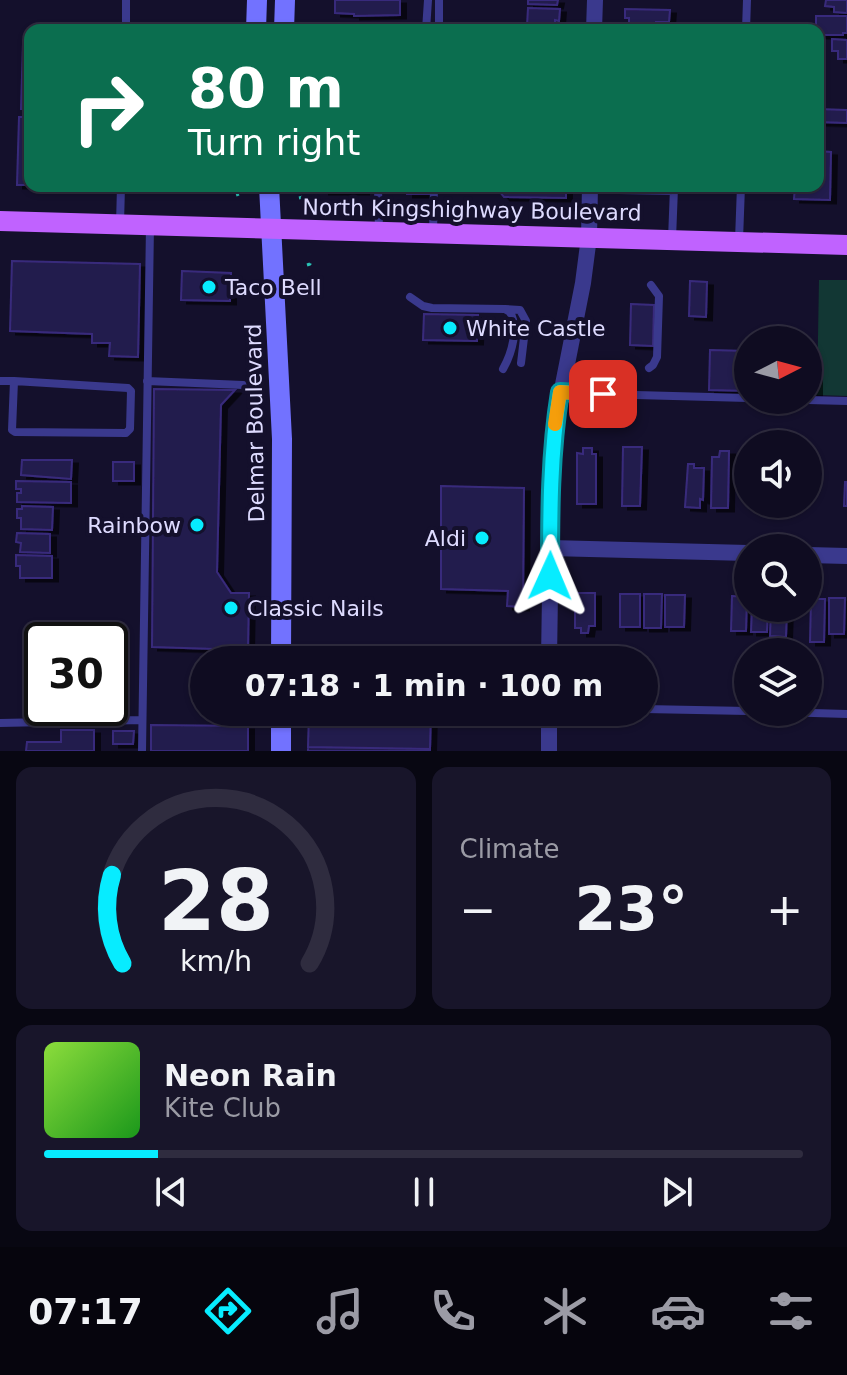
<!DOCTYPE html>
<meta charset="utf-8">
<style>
:root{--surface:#0f0c21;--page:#18152a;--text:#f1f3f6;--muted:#9b9ba5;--line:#2f2c3f;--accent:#07ecff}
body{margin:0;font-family:"DejaVu Sans",sans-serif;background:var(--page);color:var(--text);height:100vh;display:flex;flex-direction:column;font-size:30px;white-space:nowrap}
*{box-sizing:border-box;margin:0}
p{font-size:26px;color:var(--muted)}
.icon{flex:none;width:44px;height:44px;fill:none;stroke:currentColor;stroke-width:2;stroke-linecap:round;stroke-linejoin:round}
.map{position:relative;height:751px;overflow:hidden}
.side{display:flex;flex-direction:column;gap:16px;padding:16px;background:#080712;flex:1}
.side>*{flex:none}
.guide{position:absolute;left:24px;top:24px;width:800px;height:168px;border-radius:16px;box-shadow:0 2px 6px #0004,0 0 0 2px var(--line);background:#0b6e4f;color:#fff;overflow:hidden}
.needle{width:52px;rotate:84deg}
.fabs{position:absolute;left:734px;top:326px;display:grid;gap:16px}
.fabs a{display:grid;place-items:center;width:88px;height:88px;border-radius:50%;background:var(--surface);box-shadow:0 2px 6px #0004,0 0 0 2px var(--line);font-size:40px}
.speed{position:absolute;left:24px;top:622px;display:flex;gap:16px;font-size:40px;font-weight:700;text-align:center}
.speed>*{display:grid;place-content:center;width:104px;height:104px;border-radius:50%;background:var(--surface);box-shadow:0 2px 6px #0004,0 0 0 2px var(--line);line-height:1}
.speed .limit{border:4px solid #111;border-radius:12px;background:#fff;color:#111}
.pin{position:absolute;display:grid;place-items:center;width:68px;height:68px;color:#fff;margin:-34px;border-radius:16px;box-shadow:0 4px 12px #0006}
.me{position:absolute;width:88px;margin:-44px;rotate:1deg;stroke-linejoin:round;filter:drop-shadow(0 0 6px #0008)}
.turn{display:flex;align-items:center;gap:28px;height:168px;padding:0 32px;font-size:36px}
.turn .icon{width:104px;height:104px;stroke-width:2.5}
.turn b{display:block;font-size:56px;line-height:68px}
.big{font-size:60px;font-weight:600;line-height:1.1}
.side .card{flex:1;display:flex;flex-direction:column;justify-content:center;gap:12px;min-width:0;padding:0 28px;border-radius:16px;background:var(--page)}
.side .dial{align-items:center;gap:0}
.dial svg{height:208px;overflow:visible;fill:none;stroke:var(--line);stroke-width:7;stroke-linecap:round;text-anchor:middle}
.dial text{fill:var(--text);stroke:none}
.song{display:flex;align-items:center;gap:24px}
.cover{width:96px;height:96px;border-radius:12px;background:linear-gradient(135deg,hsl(90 70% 55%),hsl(120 70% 35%))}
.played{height:8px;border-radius:4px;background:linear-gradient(90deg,var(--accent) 15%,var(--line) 15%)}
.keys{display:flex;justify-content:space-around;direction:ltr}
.heat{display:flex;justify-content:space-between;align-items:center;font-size:44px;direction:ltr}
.side .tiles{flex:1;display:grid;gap:16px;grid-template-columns:1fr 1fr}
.card:last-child{grid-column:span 2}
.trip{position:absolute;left:190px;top:646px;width:468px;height:80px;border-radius:40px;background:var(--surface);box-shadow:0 2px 6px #0004,0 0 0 2px var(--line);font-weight:600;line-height:80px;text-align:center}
.tabs{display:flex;height:128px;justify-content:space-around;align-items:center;background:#06050d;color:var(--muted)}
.tabs .icon{width:56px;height:56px}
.tabs .selected{color:var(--accent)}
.tabs b{font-size:36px;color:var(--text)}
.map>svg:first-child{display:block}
.green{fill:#123734}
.building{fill:#241b4e;stroke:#392c7b;stroke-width:2;filter:url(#shadow)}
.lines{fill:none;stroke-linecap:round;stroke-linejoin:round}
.path{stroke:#2ac4b7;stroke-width:3;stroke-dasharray:4 6;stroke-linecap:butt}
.lane{stroke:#3a398d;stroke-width:8}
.street{stroke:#3a398d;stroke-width:16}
.secondary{stroke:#7272ff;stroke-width:20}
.primary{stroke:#c062ff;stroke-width:20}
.route-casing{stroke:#0599a6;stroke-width:20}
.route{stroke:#07ecff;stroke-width:14}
.slow{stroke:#f59e0b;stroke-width:14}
.poi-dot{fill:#07ecff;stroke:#14102c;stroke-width:3}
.labels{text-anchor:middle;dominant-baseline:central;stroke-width:8;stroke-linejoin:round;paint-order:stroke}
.street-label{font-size:22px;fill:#dedbff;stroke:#14102c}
.poi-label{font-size:22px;fill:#dedbff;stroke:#14102c;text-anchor:start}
</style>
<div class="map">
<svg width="847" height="751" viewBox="0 0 847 751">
<defs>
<filter id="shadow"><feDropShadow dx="6" dy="3.5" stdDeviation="0" flood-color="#0009"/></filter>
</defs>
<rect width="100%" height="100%" fill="#14102c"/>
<path class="green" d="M819 280H847V396L817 395Z"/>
<path class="building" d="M335 0H400V15L354 16V14L335 13Z
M528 0H558L557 5 528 4Z
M826 0H847V13L834 12V7L825 6Z
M528 8 560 9 559 21 555 20V28H542V30H535V26H527Z
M625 9 670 10 669 22H656V27L629 26V18H625Z
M816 16H847V33H843V35H818V30H816Z
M832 39 847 40V59H838V51H832Z
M23 43H30V109H21Z
M818 109 847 110V123L818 122Z
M19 117H30V185H17Z
M818 151 831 152 830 200 794 199 795 186H818Z
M48 186H114V188Z
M323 186H363V191H323Z
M407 186H429V194H407Z
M566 186V198L504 197 496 187Z
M12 261 140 264 138 357 109 356 110 343H92V334L10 331Z
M182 271 231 273V282H236V291H230V301L181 300Z
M690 281 707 282 706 317 689 316Z
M631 304 654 305 653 346 630 345Z
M424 314 478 315 477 341 423 340Z
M710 350 748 351V391L709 390Z
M808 369H816V392H808Z
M154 389 235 390 221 405 217 572 231 593H249L248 650 152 647Z
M623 447H642L640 506H622Z
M583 448H592V454H596V504H577V453L583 454Z
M720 451H729L728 508H711L712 457H719Z
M22 460H72L71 479 21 475Z
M113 462H134V481H113Z
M688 464H694V468H704L703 500 700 499V508L685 507Z
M16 481 71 482V503L17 502V493H21V489H16Z
M845 482H847V506H844Z
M441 486 524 488 523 607 507 606 508 591 441 589Z
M22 506 53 507 52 530 21 529V518H17V509H22Z
M17 533 50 534V553L20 552 21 543 16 542Z
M16 555 52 556V578H20V566H16Z
M575 593H595V626H589L588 633H581V628H575Z
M620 594H640V627H620Z
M644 594H662L661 628H644Z
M665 595H685L684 627H665Z
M732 596 747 597 746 631H731Z
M829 598H845L844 634H829Z
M811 599H825L824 642H810Z
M752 608H768L767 632H751Z
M771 608H787L786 637 770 636Z
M309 712H431L430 749 308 747Z
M151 725 248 726V751H151Z
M61 730H94V751H26L27 742H61Z
M113 731H134L133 744H113Z
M308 747 430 749V751H308Z"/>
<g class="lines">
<path class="path" d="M237 193 238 196
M299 198 303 197 301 201
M307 265 310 264 311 261"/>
<path class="lane" d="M126 30V0
M426 30 428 0
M439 30V0
M746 30 747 0
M378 186 379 231
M619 186V190L674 191
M120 224 121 186
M433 233 434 186
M672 239 674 188
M739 240 741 186
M410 297 423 306 432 308 505 309 510 312C519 328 512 353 503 369
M505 309 520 310 526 321 521 363
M649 368 653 365 657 357 659 296 651 285
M0 381H14L128 388 131 391 130 429 126 433 15 432 12 430 14 381
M147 381 243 385
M561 393 748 398
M808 400 847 401
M644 709 748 711
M779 712 847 714
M0 723 142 720
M142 751 150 226"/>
<path class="street" d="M594 30 595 0
M550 548 748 553
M808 555 847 556
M549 660 552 461 555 425 583 283 589 237 590 186
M549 751V712"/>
<path class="secondary" d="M256 30 257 0
M284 30 285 0
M269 186 282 439 281 660
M281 751V712"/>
<path class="primary" d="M0 221 847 245"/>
</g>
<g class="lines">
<g class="route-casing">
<path id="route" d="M550 576C550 514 550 453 560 392L603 394"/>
</g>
<use href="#route" class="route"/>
<path class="slow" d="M555 424 560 392 573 393"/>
</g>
<g class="poi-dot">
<circle cx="209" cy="287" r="8"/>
<circle cx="450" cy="328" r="8"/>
<circle cx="197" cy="525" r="8"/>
<circle cx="482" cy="538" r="8"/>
<circle cx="231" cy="608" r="8"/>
</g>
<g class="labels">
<g class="street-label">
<text transform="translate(472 210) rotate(1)">North Kingshighway Boulevard</text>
<text transform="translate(255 423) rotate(-91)">Delmar Boulevard</text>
</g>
<g class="poi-label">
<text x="225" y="287">Taco Bell</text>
<text x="466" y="328">White Castle</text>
<text x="181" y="525" text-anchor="end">Rainbow</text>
<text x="466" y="538" text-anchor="end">Aldi</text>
<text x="247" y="608">Classic Nails</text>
</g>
</g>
</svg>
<div class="fabs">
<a><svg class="needle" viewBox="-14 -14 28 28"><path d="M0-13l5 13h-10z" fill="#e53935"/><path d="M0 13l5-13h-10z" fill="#9b9ba5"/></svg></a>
<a><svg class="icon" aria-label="sound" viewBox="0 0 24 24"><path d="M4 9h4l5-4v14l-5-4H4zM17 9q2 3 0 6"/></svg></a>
<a><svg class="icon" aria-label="search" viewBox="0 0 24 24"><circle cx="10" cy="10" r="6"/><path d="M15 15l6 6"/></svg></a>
<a><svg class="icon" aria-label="layers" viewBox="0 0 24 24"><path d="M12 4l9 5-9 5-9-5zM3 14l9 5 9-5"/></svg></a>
</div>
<div class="speed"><div class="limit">30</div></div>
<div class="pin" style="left:603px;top:394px;background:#d93025"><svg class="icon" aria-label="arrive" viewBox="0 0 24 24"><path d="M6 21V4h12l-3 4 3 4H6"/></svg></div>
<svg class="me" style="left:550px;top:576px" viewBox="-20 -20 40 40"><path d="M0-17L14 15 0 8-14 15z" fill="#07ecff" stroke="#fff" stroke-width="4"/></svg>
<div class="trip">07:18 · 1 min · 100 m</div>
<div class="guide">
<div class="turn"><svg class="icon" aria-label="right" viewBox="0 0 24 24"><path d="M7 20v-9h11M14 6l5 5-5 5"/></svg><div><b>80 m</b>Turn right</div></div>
</div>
</div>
<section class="side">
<div class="tiles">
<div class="card dial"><svg viewBox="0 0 100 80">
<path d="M14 69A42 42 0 1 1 86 69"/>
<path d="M14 69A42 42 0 0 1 10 35" stroke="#07ecff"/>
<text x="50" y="56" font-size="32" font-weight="700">28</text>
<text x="50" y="72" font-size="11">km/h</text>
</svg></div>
<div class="card"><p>Climate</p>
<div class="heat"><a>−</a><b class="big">23°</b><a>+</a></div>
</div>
<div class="card">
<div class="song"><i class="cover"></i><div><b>Neon Rain</b><p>Kite Club</p></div></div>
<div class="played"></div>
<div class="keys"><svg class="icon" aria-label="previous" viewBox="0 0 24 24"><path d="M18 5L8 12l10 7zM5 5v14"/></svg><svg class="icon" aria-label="pause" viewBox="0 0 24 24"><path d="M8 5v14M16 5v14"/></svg><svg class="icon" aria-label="next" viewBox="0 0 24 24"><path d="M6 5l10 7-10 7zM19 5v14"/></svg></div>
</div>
</div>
</section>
<nav class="tabs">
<b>07:17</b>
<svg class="icon selected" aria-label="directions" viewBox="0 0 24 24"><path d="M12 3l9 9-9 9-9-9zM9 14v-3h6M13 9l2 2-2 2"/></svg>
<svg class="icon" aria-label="music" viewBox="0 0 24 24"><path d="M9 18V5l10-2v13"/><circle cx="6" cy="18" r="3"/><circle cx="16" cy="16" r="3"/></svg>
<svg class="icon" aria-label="phone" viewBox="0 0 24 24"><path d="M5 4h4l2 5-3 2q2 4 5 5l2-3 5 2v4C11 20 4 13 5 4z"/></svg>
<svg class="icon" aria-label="climate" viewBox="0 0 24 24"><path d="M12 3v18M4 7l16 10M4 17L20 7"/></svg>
<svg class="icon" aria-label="car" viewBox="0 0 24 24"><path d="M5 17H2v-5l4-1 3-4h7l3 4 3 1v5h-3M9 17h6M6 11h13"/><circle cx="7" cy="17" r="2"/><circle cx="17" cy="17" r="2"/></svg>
<svg class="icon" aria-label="filters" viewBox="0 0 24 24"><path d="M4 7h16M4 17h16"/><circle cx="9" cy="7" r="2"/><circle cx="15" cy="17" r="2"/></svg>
</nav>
